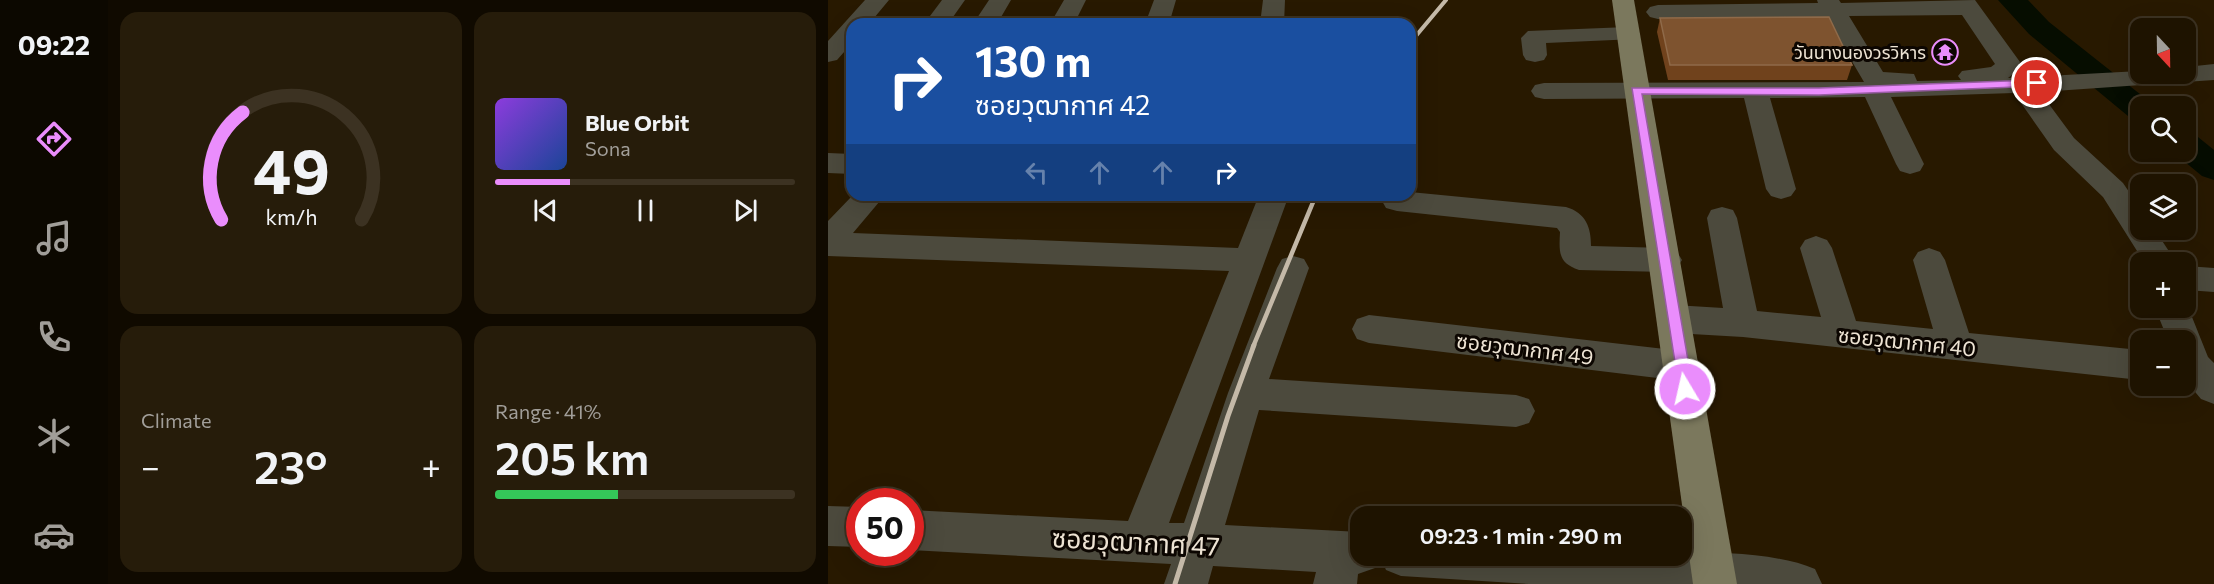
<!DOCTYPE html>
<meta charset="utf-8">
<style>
:root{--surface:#1e1300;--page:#261c0a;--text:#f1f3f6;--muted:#a19e99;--line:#3c3222;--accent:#ea8dfc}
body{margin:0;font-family:Commissioner,"Noto Sans Thai",sans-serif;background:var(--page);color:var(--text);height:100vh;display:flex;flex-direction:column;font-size:22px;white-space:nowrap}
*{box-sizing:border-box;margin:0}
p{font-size:20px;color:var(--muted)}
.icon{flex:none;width:33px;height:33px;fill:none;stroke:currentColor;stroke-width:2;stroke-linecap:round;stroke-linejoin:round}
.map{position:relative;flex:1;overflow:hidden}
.side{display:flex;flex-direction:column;gap:12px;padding:12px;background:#100a00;width:720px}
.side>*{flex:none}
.hud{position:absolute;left:18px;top:18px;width:570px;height:183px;border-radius:18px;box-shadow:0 6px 24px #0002,0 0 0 2px var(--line);background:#1a4fa0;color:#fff;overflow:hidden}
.needle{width:39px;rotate:158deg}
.fabs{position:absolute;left:1302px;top:18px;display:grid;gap:12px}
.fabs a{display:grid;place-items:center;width:66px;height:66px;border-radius:12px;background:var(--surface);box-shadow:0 6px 24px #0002,0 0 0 2px var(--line);font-size:30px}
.speed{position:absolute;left:18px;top:488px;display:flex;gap:12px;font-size:30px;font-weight:700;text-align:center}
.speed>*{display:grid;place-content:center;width:78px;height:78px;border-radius:50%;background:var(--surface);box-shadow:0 6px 24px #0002,0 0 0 2px var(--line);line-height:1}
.speed .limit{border:9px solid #d22;background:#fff;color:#111}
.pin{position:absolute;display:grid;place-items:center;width:51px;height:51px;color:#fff;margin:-26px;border:3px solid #fff;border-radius:50%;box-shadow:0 2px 6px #0007}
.me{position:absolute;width:66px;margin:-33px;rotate:351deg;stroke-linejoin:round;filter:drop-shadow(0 0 4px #0008)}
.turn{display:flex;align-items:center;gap:21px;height:126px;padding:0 30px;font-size:27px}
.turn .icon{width:78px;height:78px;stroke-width:2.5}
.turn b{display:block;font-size:42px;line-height:51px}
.lanes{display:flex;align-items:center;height:57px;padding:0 30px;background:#0003;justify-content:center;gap:30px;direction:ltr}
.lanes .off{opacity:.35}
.big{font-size:45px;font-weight:600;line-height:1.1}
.side .tile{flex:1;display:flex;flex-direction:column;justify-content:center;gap:9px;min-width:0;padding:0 21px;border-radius:18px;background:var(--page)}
.side .dial{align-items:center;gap:0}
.dial svg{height:156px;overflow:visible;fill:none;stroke:var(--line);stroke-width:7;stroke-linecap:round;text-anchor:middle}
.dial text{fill:var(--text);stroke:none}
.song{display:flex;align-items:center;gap:18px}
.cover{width:72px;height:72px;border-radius:9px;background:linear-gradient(135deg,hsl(270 70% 55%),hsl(220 70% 35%))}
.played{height:6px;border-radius:3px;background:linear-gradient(90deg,var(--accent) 25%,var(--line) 25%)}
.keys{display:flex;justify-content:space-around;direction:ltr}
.heat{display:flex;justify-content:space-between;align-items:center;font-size:33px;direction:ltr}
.charge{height:9px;border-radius:4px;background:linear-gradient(90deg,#34c759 41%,var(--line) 0)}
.side .tiles{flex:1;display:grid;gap:12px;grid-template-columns:repeat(2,1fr)}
.trip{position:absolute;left:522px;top:506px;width:342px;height:60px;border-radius:18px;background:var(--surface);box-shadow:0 6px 24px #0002,0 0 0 2px var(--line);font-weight:600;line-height:60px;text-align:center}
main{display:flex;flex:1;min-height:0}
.menu{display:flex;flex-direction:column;width:108px;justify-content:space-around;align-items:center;background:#0c0800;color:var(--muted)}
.menu .icon{width:42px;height:42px}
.menu .active{color:var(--accent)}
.menu b{font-size:27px;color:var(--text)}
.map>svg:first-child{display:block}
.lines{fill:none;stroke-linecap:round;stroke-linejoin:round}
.river{fill:#060d00;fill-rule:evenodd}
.minor{fill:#4c4a3d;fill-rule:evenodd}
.major{fill:#7b785d;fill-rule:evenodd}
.rail-far2{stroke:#c4b9a8;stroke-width:4}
.rail-far1{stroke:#c4b9a8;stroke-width:4.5}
.rail{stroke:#c4b9a8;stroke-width:5}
.wall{fill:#70421c}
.building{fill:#7e532f;stroke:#8f6a49;stroke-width:1.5}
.route{fill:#ea8dfc;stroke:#985ca4;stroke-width:1.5}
.labels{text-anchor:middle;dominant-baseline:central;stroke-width:6;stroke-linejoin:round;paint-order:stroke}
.far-poi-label{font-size:18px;fill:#ede3d3;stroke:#0c0601;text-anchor:end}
.street-label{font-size:21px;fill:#ede3d3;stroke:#0c0601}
.near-street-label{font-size:26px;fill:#ede3d3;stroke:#0c0601}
</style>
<main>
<nav class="menu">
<b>09:22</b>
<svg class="icon active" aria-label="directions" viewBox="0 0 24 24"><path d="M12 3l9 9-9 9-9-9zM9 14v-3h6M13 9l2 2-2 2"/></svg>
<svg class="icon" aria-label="music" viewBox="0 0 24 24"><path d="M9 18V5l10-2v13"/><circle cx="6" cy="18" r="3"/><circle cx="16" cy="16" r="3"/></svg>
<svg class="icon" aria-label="phone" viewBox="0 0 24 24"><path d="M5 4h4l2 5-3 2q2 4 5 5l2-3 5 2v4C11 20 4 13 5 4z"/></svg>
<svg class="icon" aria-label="climate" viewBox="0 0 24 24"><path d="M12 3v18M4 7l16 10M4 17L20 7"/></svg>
<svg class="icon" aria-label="car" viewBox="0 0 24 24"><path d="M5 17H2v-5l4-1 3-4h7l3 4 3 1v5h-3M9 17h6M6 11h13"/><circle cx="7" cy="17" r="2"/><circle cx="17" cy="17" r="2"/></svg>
</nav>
<section class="side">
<div class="tiles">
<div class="tile dial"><svg viewBox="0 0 100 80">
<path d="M14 69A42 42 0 1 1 86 69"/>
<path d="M14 69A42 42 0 0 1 25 14" stroke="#ea8dfc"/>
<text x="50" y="56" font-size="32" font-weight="700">49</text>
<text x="50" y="72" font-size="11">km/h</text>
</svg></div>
<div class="tile">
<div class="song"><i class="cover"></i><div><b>Blue Orbit</b><p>Sona</p></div></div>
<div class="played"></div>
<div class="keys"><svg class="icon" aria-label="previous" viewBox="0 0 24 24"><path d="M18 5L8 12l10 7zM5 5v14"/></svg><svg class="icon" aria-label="pause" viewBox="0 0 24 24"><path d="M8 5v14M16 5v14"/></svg><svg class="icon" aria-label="next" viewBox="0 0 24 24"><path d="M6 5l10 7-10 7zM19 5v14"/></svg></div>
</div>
<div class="tile"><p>Climate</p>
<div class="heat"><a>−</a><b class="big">23°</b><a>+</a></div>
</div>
<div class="tile"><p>Range · 41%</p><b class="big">205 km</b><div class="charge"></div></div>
</div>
</section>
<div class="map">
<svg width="1386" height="584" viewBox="0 0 1386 584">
<rect width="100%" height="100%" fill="#281900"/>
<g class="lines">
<path class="river" d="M1170 0H1200L1221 22 1327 106H1312V119L1300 116 1201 34Z
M1358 134 1370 137 1386 150V180L1374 176 1345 152H1358Z"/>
<path class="minor" d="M37 0H61L41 24H24V43L9 60 0 62V41Z
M114 0H137L120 24H96Z
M161 0H183L169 24H145Z
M236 0H258L246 24H222Z
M326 0H348L341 24H317Z
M435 0H457L456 24H432Z
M989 0H1011L1013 3 1147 0 1192 62 1188 72 1180 78 1312 71V74H1358V67L1386 64V80L1212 92 1246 138 1295 183 1312 208V230H1327L1348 262H1316L1275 197 1226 150 1186 93 1063 97 1096 164 1092 171 1082 174 1072 171 1068 164 1037 97 942 98 968 189 963 196 953 199 943 196 938 189 916 98 716 99 707 97 703 91 707 85 716 83 1036 82 998 17 830 19 822 17 818 12 822 7 830 5 990 3ZM1134 15 1167 64 1163 67 1134 71 1130 76 1133 80 1089 81 1086 74 1055 72 1021 16Z
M800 27 808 29 812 34 808 39 718 43 719 55 716 60 707 62 698 60 695 55 693 38 700 31Z
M0 153 24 154V174L0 173Z
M582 192 738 207C758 213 763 227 763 246L838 248 849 252 854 260 849 268 838 272 751 270C730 263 731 252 732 232L729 228 569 211 558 208 554 201 558 195H582Z
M25 195H57L25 233 410 248 431 195H461L341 523H356L400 393 449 268 454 259 465 256 476 259 481 268 441 379 688 395 701 399 707 411 701 423 688 427 431 410 397 525 532 532V555H854V551C894 553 950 553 987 569L994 584H701L573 576 558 570 552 556 547 568 530 574 529 584H485L488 572 385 566 380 584H336L343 564 82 550V510L300 521 401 271 0 256V221Z
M894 207 905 210 909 218 929 311 993 317 972 248 977 240 988 236 999 240 1004 248 1028 321 1105 329 1085 260 1090 252 1101 248 1112 252 1117 260 1141 333 1312 350V380L915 337 846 333 834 329 829 319 834 309 846 305 895 308 879 218 883 210Z
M1358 266 1386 268V292L1358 290Z
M1358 302 1380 357 1386 363V404L1373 399 1358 381V340H1340L1327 308H1358Z
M541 315 854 351 867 355 872 366 867 377 854 381 541 343 529 339 524 329 529 319Z
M0 506 32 507V547L0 546Z"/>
<path class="major" d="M784 0H806L909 584H865Z"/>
<path class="rail-far2" d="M582 43 618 0"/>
<path class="rail-far1" d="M425 347 488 195"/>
<path class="rail" d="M347 584 400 416 426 345"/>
</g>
<path class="wall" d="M832 18 1024 65 1019 80H840L829 32Z"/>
<path class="building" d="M1001 17 1024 65H842L832 18Z"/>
<path class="route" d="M1209 80 1213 81V86L991 95 814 94 865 389 857 396 852 394 804 88H991Z"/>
<defs>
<g id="temple-ring" transform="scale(1.35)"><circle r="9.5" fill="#0c0601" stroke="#ea8dfc" stroke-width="1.5"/><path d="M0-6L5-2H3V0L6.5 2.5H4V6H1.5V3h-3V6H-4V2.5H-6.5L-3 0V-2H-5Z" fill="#ea8dfc"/></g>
</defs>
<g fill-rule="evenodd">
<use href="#temple-ring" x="1117" y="52"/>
</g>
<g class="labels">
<g class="far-poi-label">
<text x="1098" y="52">วันนางนองวรวิหาร</text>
</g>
<g class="street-label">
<text transform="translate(1079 341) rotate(6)">ซอยวุฒากาศ 40</text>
<text transform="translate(697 348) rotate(7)">ซอยวุฒากาศ 49</text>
</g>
<g class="near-street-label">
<text transform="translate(308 541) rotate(3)">ซอยวุฒากาศ 47</text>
</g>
</g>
</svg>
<div class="fabs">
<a><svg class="needle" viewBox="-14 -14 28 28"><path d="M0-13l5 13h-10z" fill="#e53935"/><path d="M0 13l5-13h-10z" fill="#a19e99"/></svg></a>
<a><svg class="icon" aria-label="search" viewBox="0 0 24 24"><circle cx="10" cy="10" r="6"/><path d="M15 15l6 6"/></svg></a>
<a><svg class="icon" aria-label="layers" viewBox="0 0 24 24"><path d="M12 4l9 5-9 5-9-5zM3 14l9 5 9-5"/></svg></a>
<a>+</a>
<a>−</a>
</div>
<div class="speed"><div class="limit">50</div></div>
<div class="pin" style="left:1209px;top:83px;background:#d93025"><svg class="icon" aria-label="arrive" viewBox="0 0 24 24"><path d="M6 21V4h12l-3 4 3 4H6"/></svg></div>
<svg class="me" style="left:857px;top:389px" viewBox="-20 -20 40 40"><circle r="17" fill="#ea8dfc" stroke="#fff" stroke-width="3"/><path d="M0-11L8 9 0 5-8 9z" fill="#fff"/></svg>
<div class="trip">09:23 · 1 min · 290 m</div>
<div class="hud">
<div class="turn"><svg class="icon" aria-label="right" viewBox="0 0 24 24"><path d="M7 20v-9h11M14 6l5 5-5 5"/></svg><div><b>130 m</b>ซอยวุฒากาศ 42</div></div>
<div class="lanes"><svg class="icon off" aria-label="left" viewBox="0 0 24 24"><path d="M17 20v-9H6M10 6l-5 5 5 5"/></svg><svg class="icon off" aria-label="ahead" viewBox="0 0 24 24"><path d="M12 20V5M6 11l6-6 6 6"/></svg><svg class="icon off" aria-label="ahead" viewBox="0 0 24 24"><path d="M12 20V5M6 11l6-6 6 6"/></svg><svg class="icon" aria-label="right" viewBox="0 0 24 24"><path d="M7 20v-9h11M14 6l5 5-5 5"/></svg></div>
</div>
</div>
</main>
